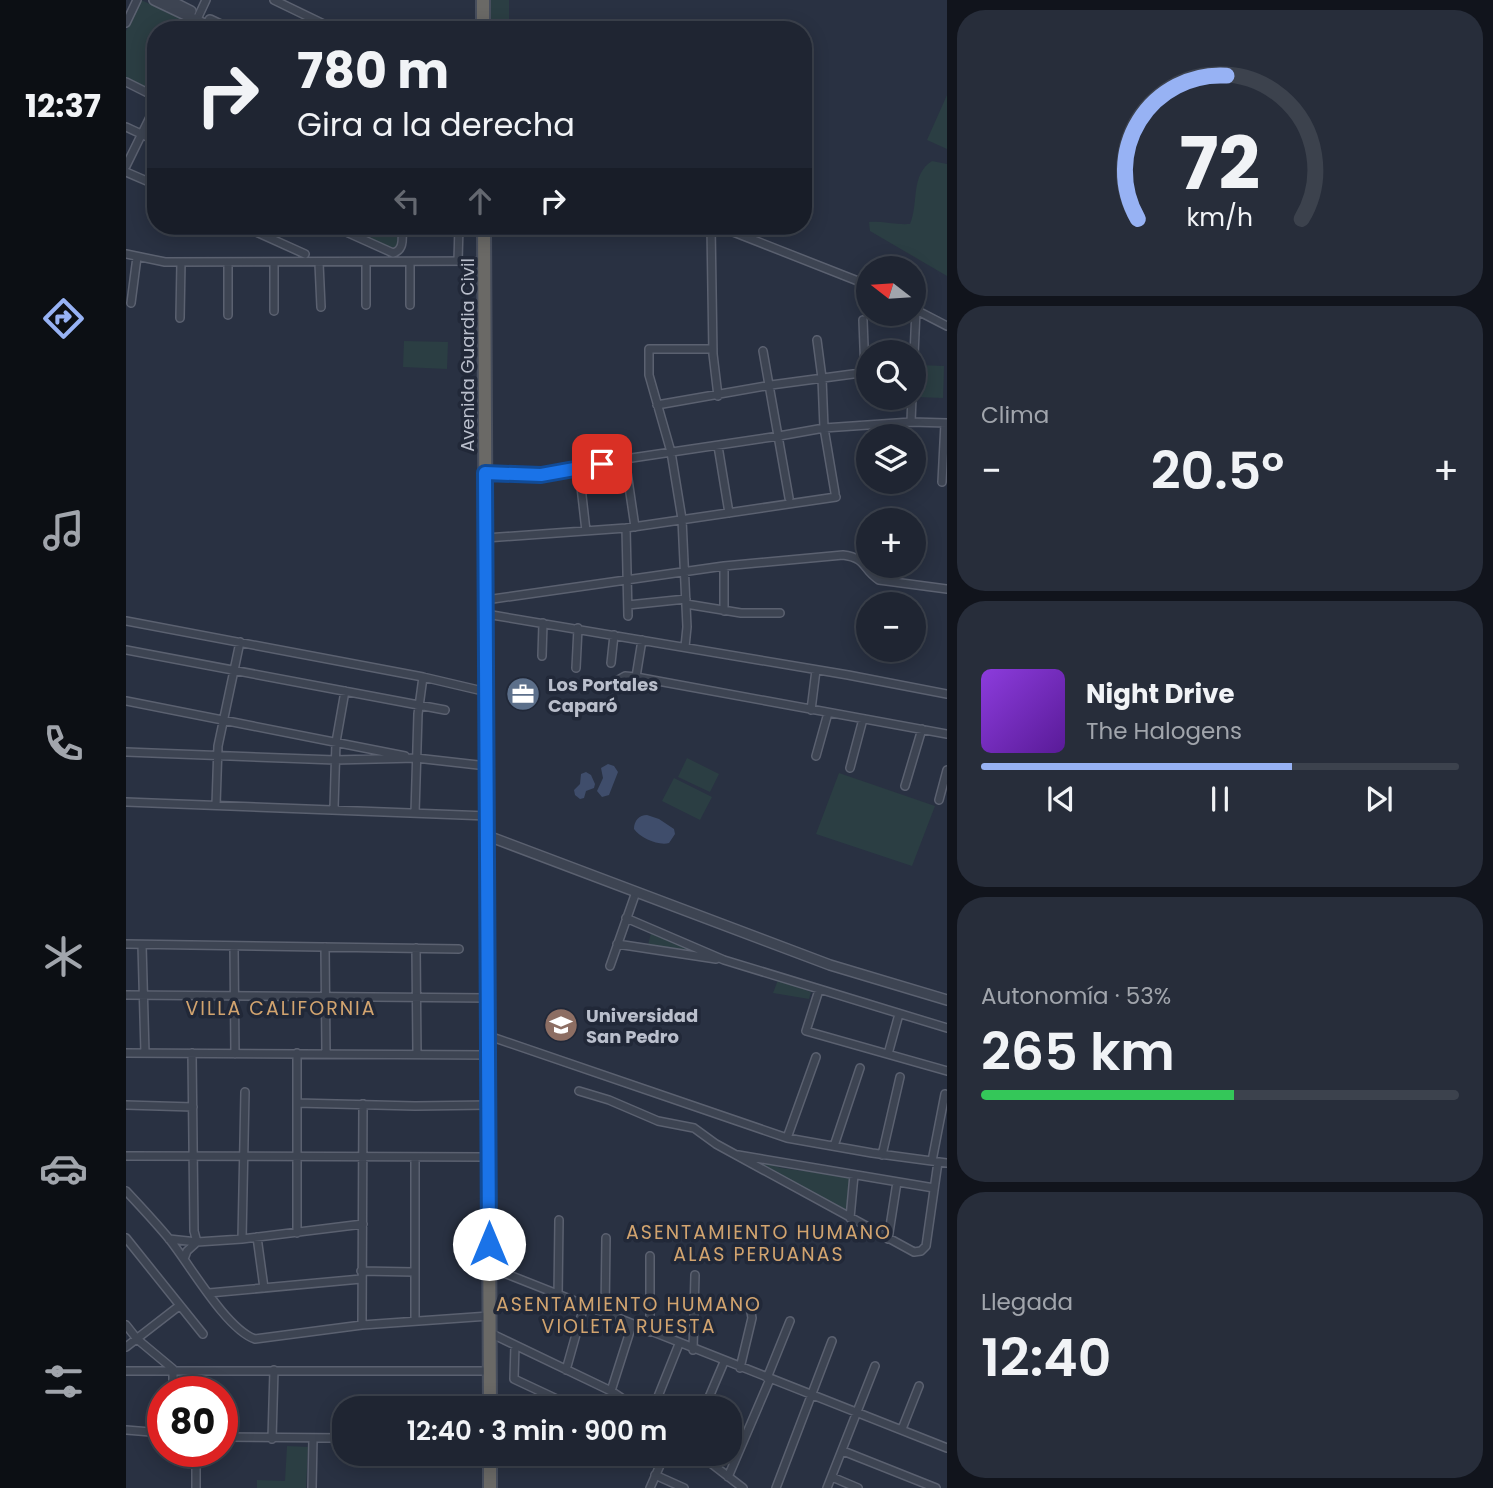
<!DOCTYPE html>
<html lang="es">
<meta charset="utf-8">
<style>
:root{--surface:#1f2532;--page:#272d3a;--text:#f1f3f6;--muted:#a1a5ac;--line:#3c424d;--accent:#97b2f4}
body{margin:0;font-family:Poppins,sans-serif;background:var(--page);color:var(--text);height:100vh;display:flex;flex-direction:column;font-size:26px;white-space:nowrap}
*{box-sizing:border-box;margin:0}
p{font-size:23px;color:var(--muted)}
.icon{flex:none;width:38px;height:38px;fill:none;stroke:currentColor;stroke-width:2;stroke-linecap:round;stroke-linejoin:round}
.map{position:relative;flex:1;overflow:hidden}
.side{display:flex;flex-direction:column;gap:10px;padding:10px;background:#11141c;width:546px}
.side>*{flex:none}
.guide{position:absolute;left:21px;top:21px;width:665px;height:214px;border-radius:28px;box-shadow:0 4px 18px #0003,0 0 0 2px var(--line);background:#1f2532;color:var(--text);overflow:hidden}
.needle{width:46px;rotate:287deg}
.controls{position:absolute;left:730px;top:256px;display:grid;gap:14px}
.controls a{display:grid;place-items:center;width:70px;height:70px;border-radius:50%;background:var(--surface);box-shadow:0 4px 18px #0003,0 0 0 2px var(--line);font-size:35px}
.speed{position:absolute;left:21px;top:1376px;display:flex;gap:14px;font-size:35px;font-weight:700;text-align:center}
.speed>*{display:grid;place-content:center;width:91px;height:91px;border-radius:50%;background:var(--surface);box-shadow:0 4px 18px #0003,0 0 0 2px var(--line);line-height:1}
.speed .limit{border:10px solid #d22;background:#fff;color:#111}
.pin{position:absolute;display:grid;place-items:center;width:60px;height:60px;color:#fff;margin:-30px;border-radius:14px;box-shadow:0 4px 10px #0006}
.me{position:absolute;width:77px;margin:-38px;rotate:0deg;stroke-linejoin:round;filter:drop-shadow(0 0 5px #0008)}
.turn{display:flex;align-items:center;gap:24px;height:147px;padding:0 35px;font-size:32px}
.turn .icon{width:91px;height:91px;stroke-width:2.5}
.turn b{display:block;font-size:49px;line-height:60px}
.lanes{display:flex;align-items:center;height:66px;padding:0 35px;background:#0003;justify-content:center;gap:35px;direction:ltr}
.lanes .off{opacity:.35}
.big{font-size:52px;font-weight:600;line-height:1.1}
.side .tile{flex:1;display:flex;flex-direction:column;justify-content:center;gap:10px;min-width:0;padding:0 24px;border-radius:28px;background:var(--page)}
.side .dial{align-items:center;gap:0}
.dial svg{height:182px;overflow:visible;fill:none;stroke:var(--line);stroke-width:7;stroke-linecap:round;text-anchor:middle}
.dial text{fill:var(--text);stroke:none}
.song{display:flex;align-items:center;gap:21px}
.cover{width:84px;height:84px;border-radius:10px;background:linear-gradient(135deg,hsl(270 70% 55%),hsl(270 70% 35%))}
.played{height:7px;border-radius:4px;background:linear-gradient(90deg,var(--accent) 65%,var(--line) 65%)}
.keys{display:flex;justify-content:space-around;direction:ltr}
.heat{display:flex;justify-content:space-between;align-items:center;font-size:38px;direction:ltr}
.charge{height:10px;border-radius:5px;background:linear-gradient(90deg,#34c759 53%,var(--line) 0)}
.trip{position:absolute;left:206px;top:1396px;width:410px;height:70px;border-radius:28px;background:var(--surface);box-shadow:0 4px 18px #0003,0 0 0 2px var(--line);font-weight:600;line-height:70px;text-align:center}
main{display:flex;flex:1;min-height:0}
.tab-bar{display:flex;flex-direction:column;width:126px;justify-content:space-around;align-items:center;background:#0c0f14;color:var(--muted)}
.tab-bar .icon{width:49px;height:49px}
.tab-bar .on{color:var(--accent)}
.tab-bar b{font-size:32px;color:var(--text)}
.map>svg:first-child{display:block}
.green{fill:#2b3e43}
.water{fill:#3f4d6b}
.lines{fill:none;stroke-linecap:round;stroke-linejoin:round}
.minor-casing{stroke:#5b6170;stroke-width:10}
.tertiary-casing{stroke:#5b6170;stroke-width:12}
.trunk-casing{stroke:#474e5d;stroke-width:16}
.minor{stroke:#3d4452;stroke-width:7}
.tertiary{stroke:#3d4452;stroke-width:9}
.trunk{stroke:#6a6966;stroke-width:12}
.route-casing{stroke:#114b97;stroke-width:18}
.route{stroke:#1a73e8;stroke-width:12}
.labels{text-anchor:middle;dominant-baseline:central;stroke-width:7;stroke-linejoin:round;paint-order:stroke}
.street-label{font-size:18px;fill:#babfcc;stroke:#212838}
.poi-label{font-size:18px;font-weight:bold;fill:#babfcc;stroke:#212838;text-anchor:start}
.neighbourhood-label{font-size:19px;letter-spacing:2px;fill:#d2a46f;stroke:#212838}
</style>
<main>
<nav class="tab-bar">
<b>12:37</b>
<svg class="icon on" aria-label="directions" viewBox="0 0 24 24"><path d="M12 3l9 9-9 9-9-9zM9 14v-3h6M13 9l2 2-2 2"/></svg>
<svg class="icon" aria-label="music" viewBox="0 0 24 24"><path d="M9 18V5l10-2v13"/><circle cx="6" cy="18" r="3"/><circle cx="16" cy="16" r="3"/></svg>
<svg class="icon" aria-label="phone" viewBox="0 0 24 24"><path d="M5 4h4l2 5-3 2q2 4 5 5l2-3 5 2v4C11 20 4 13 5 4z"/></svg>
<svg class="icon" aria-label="climate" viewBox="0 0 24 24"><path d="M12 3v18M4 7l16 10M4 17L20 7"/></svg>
<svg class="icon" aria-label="car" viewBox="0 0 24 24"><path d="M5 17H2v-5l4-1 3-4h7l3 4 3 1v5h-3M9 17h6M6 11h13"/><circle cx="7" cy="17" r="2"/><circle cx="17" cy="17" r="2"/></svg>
<svg class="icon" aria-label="filters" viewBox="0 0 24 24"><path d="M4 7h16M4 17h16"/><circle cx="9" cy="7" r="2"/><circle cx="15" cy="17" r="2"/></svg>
</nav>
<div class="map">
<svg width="821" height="1488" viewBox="0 0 821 1488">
<rect width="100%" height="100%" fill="#293142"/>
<path class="green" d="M15 0 66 23 62 30H30V93L0 78V31Z
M364 0H383V30H364Z
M821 95V149L801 140Z
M806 161 821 164V276L744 231 743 222C757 221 769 225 784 224 793 203 784 175 806 161Z
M230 226H271V246L264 250 227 232Z
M278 341 322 342 321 369 277 367Z
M792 365 818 366 817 398 791 397Z
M561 758 593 774 584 792 552 777Z
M713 773 809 806 786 866 690 834Z
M548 778 586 797 574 820 536 801Z
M525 933 581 956 522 945Z
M652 980 685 992 683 999 647 993Z
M627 1158 655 1168 725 1177 721 1213 627 1161Z
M161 1446 182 1447 180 1488H131V1480L159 1481Z"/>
<path class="water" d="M482 764 488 766 492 772 483 795 476 797 471 791 477 778 475 768Z
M460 772 465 775 469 784 468 788 460 791 458 798 454 799 449 795 448 790 454 784 455 774Z
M521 815 533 819 548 829 549 834 543 843C533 846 514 838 508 829 508 821 513 815 521 815Z"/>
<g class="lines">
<g class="minor-casing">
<path id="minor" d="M148 0 210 30
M0 23 11 0
M66 30 80 0
M0 82 30 97
M0 127 30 141
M0 166 30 105
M0 172 30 185
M117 226 179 254
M207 226 267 253C279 250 276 237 276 226
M585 226 587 354 592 396
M592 226 742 285
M0 254 39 262 358 261
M332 261 333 226
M102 262V315
M148 263V311
M193 263 195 307
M240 263V305
M284 263V305
M5 303 11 257
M788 309 821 326
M54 318 55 262
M737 320 739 373
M691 340 696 378 698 428 709 493
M637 351 663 498
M788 355 790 310
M531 405 645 385 742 372
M785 422 786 397
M592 446 603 513
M499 459 509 527
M453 469 460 531
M359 473 415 476 499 459 653 436 698 428 785 422 821 423
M754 481V488
M816 482 819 423
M500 528 502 616
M360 538 500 528 710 497
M360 600 598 566 717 555C741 558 736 569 753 580L821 589
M560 604 615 613H654
M502 605 560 599
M598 611V566
M360 614 722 675 821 694
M0 621 297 677 361 692
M559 647 561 627 556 519 545 452 523 375V349H587
M0 650 319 710
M416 656 417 623
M485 663 488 635
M450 668 452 628
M510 677 821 734
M492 680 499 676 510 677 516 640
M0 701 279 756
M685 710 690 670
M0 752 209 760 290 758 361 766
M690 756 702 713
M724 768 737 719
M779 786 796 729
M813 800 821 770
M0 802 362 816
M90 805 92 746 114 642
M208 808 210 742 219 691
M289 813 292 714 297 677
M500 918 598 960 821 1028
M0 944 333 949
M491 944 590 959
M16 945 19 1053
M108 946 109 1054
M199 947 200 1053
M290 948 291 1054
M484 966 510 892
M693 990 680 1031 821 1071
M0 995 363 998
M363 1036 661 1138 746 1153 821 1163
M0 1053 363 1055
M762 1054 773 1014
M453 1091 483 1100 532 1121 568 1128 590 1144 788 1252 795 1251 800 1246 812 1162
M171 1103 289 1106 363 1105
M0 1105 67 1107
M661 1138 690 1057
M708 1146 734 1068
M612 1155 808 1188
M756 1155 774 1077
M0 1156 363 1157
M806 1161 819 1094
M0 1191C15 1207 30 1223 44 1240 64 1265 100 1329 129 1339L236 1325 363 1316
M724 1218 728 1175
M171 1233V1053
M131 1237 138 1288
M0 1238 77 1334
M43 1239 71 1242 116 1239 237 1224
M116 1239 119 1092
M762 1239 771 1182
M58 1259 61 1251 71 1242 68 1231 66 1053
M363 1267 821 1448
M235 1271 288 1272
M83 1293 235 1279
M432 1296 433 1220
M479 1314 480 1238
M289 1321V1157
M0 1325 11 1339 47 1369V1391
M236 1325 237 1104
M524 1332V1256
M364 1333 485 1391 512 1409
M389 1345 388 1379 452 1409
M0 1347 53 1306
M567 1350 569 1275
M614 1368 626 1318 623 1301
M440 1370 458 1306
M0 1371H364
M641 1378 664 1321
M485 1391 506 1325
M527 1409 553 1344
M578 1409 598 1362
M776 1429 793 1386
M0 1430 37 1433
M96 1437 219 1438
M146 1439 148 1370
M717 1451 810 1488
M573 1454 617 1488
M529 1475 558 1488
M602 1477 644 1379
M706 1477 732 1488
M70 1488V1451
M186 1488 187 1439
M524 1488 539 1454
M650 1488 706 1341
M701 1488 749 1366"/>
</g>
<g class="tertiary-casing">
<path id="tertiary" d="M28 0 91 30
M43 0 65 11
M84 20 105 30
M362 836 704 965 821 1000"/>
</g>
<g class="trunk-casing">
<path id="trunk" d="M357 0V30
M358 226 364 1409
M364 1454V1488"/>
</g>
<use href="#minor" class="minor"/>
<use href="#tertiary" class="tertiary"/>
<use href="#trunk" class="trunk"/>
</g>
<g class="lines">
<g class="route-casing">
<path id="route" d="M363 1244 359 473 415 475 476 464"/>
</g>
<use href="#route" class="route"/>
</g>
<defs>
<g id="office-disc" transform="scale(1.75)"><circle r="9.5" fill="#5c6f8a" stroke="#212838"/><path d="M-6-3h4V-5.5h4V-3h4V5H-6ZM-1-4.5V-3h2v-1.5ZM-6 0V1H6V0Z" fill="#fff"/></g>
<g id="university-disc" transform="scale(1.75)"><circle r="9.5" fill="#8d6e63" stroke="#212838"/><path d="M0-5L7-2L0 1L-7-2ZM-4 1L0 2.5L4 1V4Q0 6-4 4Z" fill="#fff"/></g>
</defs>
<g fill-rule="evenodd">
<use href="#office-disc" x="397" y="694"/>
<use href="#university-disc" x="435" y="1025"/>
</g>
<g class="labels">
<g class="street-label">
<text transform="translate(341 355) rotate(-90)">Avenida Guardia Civil</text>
</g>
<g class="poi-label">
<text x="422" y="684">Los Portales<tspan x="422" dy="21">Caparó</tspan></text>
<text x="460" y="1015">Universidad<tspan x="460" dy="21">San Pedro</tspan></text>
</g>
<g class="neighbourhood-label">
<text x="155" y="1008">VILLA CALIFORNIA</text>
<text x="633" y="1232">ASENTAMIENTO HUMANO<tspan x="633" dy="22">ALAS PERUANAS</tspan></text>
<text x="503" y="1304">ASENTAMIENTO HUMANO<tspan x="503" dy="22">VIOLETA RUESTA</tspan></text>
</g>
</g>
</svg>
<div class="controls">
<a><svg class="needle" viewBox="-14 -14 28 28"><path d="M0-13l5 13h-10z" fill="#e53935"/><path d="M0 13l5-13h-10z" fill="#a1a5ac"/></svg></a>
<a><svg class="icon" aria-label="search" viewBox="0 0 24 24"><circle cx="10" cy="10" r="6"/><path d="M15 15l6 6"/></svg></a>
<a><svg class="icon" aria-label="layers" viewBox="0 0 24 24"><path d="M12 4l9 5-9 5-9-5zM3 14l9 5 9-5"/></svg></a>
<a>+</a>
<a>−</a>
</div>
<div class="speed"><div class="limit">80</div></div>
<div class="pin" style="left:476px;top:464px;background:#d93025"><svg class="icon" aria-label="arrive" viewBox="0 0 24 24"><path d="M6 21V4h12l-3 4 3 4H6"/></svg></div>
<svg class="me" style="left:363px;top:1244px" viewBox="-20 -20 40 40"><circle r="19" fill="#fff"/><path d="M0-13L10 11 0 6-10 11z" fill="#1a73e8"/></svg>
<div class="trip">12:40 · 3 min · 900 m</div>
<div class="guide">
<div class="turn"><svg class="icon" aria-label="right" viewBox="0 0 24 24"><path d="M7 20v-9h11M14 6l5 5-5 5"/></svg><div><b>780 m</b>Gira a la derecha</div></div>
<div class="lanes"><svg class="icon off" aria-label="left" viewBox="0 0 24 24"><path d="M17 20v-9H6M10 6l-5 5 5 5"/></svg><svg class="icon off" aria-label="ahead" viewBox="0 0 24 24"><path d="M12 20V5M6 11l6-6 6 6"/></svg><svg class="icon" aria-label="right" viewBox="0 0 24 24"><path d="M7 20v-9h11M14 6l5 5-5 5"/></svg></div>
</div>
</div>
<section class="side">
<div class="tile dial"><svg viewBox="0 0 100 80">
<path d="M14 69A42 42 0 1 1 86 69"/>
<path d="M14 69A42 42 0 0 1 53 6" stroke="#97b2f4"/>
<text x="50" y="56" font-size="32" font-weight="700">72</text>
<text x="50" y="72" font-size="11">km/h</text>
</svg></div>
<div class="tile"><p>Clima</p>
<div class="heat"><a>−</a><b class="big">20.5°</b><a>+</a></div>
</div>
<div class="tile">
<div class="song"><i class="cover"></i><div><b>Night Drive</b><p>The Halogens</p></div></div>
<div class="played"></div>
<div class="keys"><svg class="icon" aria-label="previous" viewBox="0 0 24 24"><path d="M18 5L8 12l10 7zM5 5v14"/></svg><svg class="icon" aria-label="pause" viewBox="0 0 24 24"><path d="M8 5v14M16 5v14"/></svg><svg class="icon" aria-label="next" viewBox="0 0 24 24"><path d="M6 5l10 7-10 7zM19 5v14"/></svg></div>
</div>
<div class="tile"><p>Autonomía · 53%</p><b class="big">265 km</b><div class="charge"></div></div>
<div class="tile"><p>Llegada</p><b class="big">12:40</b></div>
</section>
</main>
